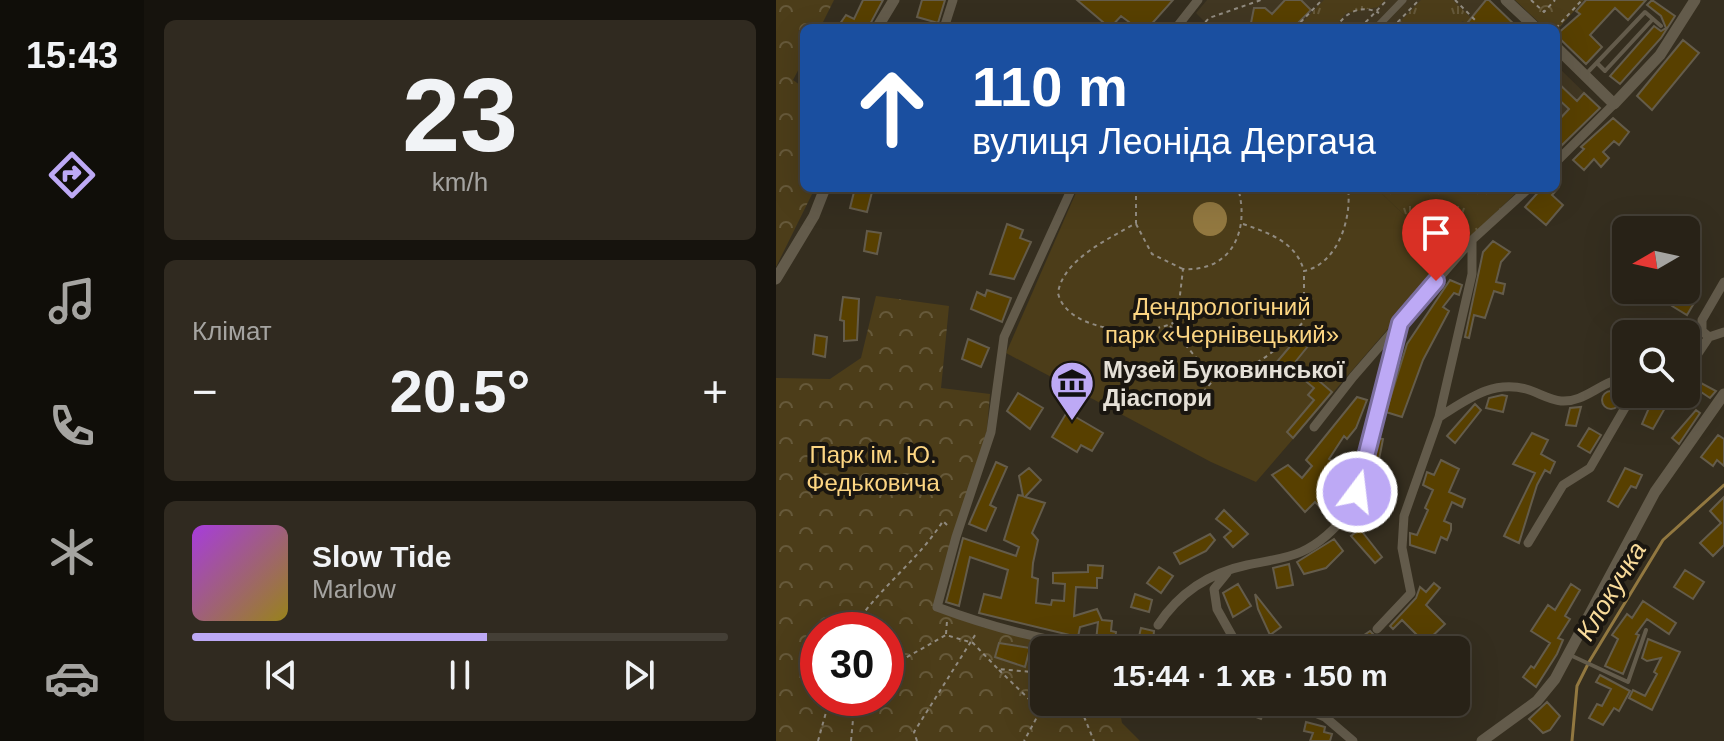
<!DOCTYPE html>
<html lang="uk">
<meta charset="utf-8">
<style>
:root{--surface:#282217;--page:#302a20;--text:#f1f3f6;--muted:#a5a4a1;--line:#443f36;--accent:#bda9f5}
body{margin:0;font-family:Helvetica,sans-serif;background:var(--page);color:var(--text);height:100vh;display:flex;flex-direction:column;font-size:30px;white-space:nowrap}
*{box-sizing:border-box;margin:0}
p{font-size:26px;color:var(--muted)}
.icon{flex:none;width:44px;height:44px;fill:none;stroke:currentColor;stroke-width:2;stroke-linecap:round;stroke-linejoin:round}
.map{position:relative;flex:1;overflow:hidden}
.drawer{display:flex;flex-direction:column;gap:20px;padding:20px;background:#16130d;width:632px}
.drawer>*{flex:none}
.hud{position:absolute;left:24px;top:24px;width:760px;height:168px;border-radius:12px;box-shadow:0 8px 32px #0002,0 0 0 2px var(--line);background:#1a4fa0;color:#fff;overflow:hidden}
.needle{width:52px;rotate:261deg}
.fabs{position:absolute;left:836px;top:216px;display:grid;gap:16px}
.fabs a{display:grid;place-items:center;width:88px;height:88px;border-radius:12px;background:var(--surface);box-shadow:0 8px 32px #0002,0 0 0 2px var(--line);font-size:40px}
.speed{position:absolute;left:24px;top:612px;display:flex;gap:16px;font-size:40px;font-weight:700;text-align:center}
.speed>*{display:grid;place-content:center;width:104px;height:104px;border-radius:50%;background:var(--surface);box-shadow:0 8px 32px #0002,0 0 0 2px var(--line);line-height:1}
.speed .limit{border:12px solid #d22;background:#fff;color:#111}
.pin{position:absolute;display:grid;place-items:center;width:68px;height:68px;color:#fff;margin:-82px -34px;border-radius:50% 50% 50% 0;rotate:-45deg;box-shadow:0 0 8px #0007}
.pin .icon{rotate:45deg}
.me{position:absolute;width:88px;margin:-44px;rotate:15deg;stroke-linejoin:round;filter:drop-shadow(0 0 6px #0008)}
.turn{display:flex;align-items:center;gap:28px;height:168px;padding:0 40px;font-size:36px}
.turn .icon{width:104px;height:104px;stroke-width:2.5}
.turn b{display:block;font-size:56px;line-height:68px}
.big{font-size:60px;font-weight:700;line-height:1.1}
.drawer .tile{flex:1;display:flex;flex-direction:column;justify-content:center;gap:12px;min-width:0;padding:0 28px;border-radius:12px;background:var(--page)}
.drawer .dial{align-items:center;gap:0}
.dial b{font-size:104px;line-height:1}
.song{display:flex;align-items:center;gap:24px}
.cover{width:96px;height:96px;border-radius:12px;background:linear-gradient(135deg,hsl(280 70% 55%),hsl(50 70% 35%))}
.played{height:8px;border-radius:4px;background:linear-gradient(90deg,var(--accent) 55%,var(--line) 55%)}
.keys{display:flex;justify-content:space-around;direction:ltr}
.heat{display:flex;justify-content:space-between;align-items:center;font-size:44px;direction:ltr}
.trip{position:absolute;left:254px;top:636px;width:440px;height:80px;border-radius:12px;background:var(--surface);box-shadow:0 8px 32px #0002,0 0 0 2px var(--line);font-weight:700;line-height:80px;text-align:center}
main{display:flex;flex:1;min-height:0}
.dock{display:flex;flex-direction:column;width:144px;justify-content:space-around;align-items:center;background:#100e09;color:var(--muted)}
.dock .icon{width:56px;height:56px}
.dock .current{color:var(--accent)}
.dock b{font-size:36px;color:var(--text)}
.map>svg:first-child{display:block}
.built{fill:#413722}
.grass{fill:url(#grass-tufts)}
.park{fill:url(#park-crowns);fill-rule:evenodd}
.garden{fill:#4c3d19}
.water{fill:#927840}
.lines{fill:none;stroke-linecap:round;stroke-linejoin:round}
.stream{stroke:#927840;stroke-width:3}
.building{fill:#584000;stroke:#645c4b;stroke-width:2}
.path{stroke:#918b80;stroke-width:2;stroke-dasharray:4 4;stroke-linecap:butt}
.service{stroke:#635b4b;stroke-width:4}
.pedestrian{stroke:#635b4b;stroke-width:7}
.minor{stroke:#635b4b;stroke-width:9}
.tertiary{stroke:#635b4b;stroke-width:11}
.route-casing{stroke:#7b6e9f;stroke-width:20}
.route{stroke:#bda9f5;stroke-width:14}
.labels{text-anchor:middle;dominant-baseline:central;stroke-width:8;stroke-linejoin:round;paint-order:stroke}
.park-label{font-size:24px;fill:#fcd582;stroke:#1a1610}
.poi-label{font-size:24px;font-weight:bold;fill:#e5e0d7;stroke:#1a1610;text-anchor:start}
.water-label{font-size:26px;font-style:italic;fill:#f9db9a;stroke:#1a1610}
</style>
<main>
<nav class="dock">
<b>15:43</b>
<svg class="icon current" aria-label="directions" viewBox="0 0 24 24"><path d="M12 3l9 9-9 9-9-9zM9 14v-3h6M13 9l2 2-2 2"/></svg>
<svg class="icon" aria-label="music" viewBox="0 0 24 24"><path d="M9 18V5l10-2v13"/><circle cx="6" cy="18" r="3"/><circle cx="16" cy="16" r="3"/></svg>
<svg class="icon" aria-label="phone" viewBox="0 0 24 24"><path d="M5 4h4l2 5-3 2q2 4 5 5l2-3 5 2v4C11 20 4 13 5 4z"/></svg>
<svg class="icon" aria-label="climate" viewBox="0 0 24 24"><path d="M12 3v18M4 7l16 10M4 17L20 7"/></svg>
<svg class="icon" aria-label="car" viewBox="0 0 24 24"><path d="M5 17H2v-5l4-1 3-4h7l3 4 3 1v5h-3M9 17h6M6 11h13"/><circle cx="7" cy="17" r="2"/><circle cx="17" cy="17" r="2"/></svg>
</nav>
<section class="drawer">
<div class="tile dial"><b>23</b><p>km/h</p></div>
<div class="tile"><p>Клімат</p>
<div class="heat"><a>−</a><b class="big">20.5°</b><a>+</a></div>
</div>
<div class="tile">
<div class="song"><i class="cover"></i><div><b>Slow Tide</b><p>Marlow</p></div></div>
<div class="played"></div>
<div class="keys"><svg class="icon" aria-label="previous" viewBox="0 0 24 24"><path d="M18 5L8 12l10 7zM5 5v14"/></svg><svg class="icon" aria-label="pause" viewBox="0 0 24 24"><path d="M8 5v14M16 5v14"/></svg><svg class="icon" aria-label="next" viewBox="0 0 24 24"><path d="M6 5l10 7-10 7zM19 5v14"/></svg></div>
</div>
</section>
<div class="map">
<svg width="948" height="741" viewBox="0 0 948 741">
<defs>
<pattern id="grass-tufts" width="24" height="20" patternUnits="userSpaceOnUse" patternTransform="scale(2)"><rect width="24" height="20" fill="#4c3d19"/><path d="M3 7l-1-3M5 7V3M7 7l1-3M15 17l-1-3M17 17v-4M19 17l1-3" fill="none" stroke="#66593a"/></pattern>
<pattern id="park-crowns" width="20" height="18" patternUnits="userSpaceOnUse" patternTransform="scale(2)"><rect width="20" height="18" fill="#4c3d19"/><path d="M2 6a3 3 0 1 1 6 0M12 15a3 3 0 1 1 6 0" fill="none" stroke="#66593a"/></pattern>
</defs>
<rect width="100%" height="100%" fill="#352e1f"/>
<path class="built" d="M431 0H713L742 28H435L420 13Z
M780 65 824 108 780 154Z"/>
<path class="grass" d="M548 0H609L602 7 570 13 558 28H521Z
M645 0H677L699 22 694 27 687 21 672 28H632L625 21Z
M600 188H745L673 258 664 249 676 236 666 226 653 239Z"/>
<path class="park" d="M0 0H58L44 28H28V59L17 80 28 88V188H39L0 267Z
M739 0H808L780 31V28H769Z
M100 296 173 306 165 388 214 394 211 430 158 610 206 627 309 650H268V702H342L346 723 364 741H0V378L54 379 85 358ZM42 630H110V698H42Z"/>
<path class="garden" d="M302 188H600L673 258 480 482 435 462 230 353Z"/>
<path class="water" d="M417 219a17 17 0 1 1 34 0a17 17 0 1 1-34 0Z"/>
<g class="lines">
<path class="stream" d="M796 741 801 686 813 662 887 540 948 485"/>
</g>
<path class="building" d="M87 0H107L92 28H61L70 15 78 19Z
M146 0H169L162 23 141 17Z
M301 0H397L372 28H361L345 16 334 28Z
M509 0H525L535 10 517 28H480L475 23 478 8H489L496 14Z
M710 0H713L742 28H687Z
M810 0H870L852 20 839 8 814 35 826 47 810 64 780 35 804 14 800 11Z
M876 0 899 16 885 38 844 84 834 76 878 26 885 31 890 28 885 16 871 5Z
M907 40 923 53 876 110 861 96Z
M780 81 801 101 808 93 824 108 786 145 780 139V123L793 109 780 97Z
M837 118 853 132 843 145 838 141 827 152 833 158 825 167 818 159 808 170 797 160 808 149 805 147Z
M79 188 96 192 91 212 74 208Z
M766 188H782L776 195 787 205 770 225 749 207Z
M231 224 247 230 244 238 255 242 238 279 214 274Z
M91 231 105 233 101 254 88 251Z
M717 241 734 252 725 262 720 282 729 284 727 294 718 291 709 318 698 315 693 338 689 337 707 252Z
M674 280 686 285 683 295 678 293 667 307 673 311 647 360 626 417 610 412 631 344Z
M211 290 235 298 226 322 195 309 201 292 209 296Z
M905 290 921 298 911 315 896 306Z
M67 297 83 299 81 340 68 341V321L64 320Z
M39 335 51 337 49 357 37 354Z
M522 337 532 346 520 361 556 392 517 438 511 432 538 400 532 395 538 388 514 368 510 372 500 363Z
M192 339 213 348 205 367 186 359Z
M910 375 940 391 934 398 919 388 916 394 910 392Z
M826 400a9 9 0 1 1 18 0a9 9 0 1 1-18 0Z
M242 393 267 408 254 429 231 411Z
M879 394H897L877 429 866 424Z
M726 395 731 396 727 412 710 408 713 398Z
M581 397 591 400 580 428 571 439 568 436 553 459 574 472 570 496 562 491 545 508 539 502 529 512 496 475 512 465 526 478 536 466 530 460Z
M699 404 705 410 679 443 671 436Z
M805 407 800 426 790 425 794 408Z
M920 410 924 413 903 444 896 438Z
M291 412 327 433 316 451 305 445 301 452 276 437Z
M813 428 825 435 814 453 802 446Z
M756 433 772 440 765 454 779 462 774 473 769 470 761 485 743 543 728 536 759 473 737 464Z
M942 435 948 439V466L941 460 937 466 925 457Z
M601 438 607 439 595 500 586 498Z
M665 460 683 469 673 492 689 499 686 507 676 502 668 521 675 524V530L671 540 665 537 659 553 634 545V533L641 535 652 510 649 508 657 490 647 485 651 472 658 475Z
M220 462 231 467 214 505 220 508 210 531 193 524Z
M253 468 265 480 249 497 269 503 256 533 262 540 257 563 256 577 262 579 260 603 275 605 276 600 288 601 289 584 277 583V573L312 572V565L327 566 326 578H321V588L300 587 298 616 321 609 326 620 336 621 335 631 340 632 338 648 319 650 322 622 304 627 302 637 203 613 208 594 225 598 232 570 194 557 183 606 170 602 187 538 240 556 243 547 228 540 242 495 247 496 243 476Z
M849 468 866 475 860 488 855 486 842 507 832 501Z
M948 497V545L937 556 924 543 945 523 934 511Z
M448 510 472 534 457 547 448 537 455 531 440 519Z
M584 529 606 557 599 563 575 536Z
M434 534 439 540 430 551 404 564 398 553Z
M558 539 567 551 550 568 528 574 521 562Z
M513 564 517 585 501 588 497 568Z
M383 567 397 576 385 593 371 583Z
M909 570 928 582 917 599 898 587Z
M658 583 664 588 650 605 669 624 649 643 626 620 617 629 614 626 640 598 644 587 650 592Z
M462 584 475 606 457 617 447 593Z
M795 584 804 590 789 616 794 619 782 638 787 640 781 654 760 687 747 677 755 666 758 668 774 643 755 631 772 605 779 610Z
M359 594 376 600 373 612 355 607Z
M479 594 505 627 494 635 482 609Z
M867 601 900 623 893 634 871 619 860 634 863 635 847 674 829 666 842 639 836 635 851 614 856 618Z
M365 628 378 631 376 650 360 649Z
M594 631 606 643 596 650 584 638Z
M872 639 904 652 876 710 853 698 857 690 869 696 881 674 878 672 885 658 871 661 866 658Z
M223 643 254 648 249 667 219 657Z
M824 675 854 691 843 711 838 708 827 725 813 718 821 704 826 706 835 689 820 682Z
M447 702H466L472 707 474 702 491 704 485 719 465 711 463 714Z
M771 702 784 716 774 730 767 733 753 719Z
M530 722 549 727 548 732 556 734 554 741H534L537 733 528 731Z"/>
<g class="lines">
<path class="path" d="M679 0 701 22 695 28
M755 0 768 12 779 0
M624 22 630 28
M424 28 433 18 485 0
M519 28 546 0
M560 28C569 12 586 4 603 13
M584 28 611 0
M616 28 643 0
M675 28H677
M685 28 689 24 693 28
M780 28 806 0
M360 188V223C333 239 287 259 282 293 291 333 372 338 401 321L407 269C456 272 474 230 462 188
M360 224 376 254 407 269
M467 224C493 233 520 242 528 271
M394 326 431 371 440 376C478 371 504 349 528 321V271C561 264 576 220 572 188
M422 398 440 377
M76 630C101 589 142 561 167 521L172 526
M170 634 171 621
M110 669 170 635 197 643 222 669 268 673
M223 670 258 704 261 717 248 741
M302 702 318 741
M42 741 54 698
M75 741 79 698
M141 741 138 732 201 632"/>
<path class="service" d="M821 63 829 71 877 19
M811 73 869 12 885 26
M794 655 852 682 870 630"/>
<path class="pedestrian" d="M600 28 627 0"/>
<path class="minor" d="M168 28 177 0
M400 28 422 0
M780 162 838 104
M296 188 228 337 215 432 180 537 161 607C209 625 257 638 308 646L309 639
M933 337 926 331V320L948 282
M933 337 948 332
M910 362 921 355 933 337
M663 417C691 400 715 380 750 389 761 392 774 400 785 401 809 403 826 380 850 378
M538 427 577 377 696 240 753 188
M752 543 787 485 814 468 857 394
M451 573 438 589 441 609 464 650
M382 625C403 593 433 573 471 565 489 561 509 559 525 552 545 543 558 529 573 513L624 323
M601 629 635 593 626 548 628 516 663 417 696 274V240
M513 702 549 717 577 741"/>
<path class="tertiary" d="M730 0 760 28
M101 28 118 0
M780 47 838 104 884 55 919 0
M0 279 38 216 49 188
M706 741 761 701 779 679 879 492 948 394"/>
</g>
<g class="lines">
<g class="route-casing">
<path id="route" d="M581 492 624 323 660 281"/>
</g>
<use href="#route" class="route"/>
</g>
<defs>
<g id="museum-pin" transform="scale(2.3)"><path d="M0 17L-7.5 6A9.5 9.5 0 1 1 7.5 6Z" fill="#bda9f5" stroke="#1a1610"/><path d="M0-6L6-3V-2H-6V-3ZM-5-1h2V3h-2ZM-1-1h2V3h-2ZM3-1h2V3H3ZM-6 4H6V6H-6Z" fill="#111"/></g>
</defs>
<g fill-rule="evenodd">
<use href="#museum-pin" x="296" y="383"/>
</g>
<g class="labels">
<g class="park-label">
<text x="446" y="306">Дендрологічний<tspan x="446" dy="28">парк «Чернівецький»</tspan></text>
<text x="97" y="454">Парк ім. Ю.<tspan x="97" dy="28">Федьковича</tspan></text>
</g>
<g class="poi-label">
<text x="327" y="369">Музей Буковинської<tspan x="327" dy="28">Діаспори</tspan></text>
</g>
<g class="water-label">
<text transform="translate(835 591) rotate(-59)">Клокучка</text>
</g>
</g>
</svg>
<div class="fabs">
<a><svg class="needle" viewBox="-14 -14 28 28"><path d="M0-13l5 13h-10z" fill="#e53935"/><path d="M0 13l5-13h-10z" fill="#a5a4a1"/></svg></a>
<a><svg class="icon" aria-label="search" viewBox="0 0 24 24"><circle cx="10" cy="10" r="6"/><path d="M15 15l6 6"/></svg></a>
</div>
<div class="speed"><div class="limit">30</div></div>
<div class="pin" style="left:660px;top:281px;background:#d93025"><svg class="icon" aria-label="arrive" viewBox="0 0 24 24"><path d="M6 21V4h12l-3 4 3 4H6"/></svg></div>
<svg class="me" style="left:581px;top:492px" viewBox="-20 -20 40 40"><circle r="17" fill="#bda9f5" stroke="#fff" stroke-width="3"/><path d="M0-11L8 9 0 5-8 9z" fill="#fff"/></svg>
<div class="trip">15:44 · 1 хв · 150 m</div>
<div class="hud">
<div class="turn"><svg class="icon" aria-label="ahead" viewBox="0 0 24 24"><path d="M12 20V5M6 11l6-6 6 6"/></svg><div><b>110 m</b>вулиця Леоніда Дергача</div></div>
</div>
</div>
</main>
